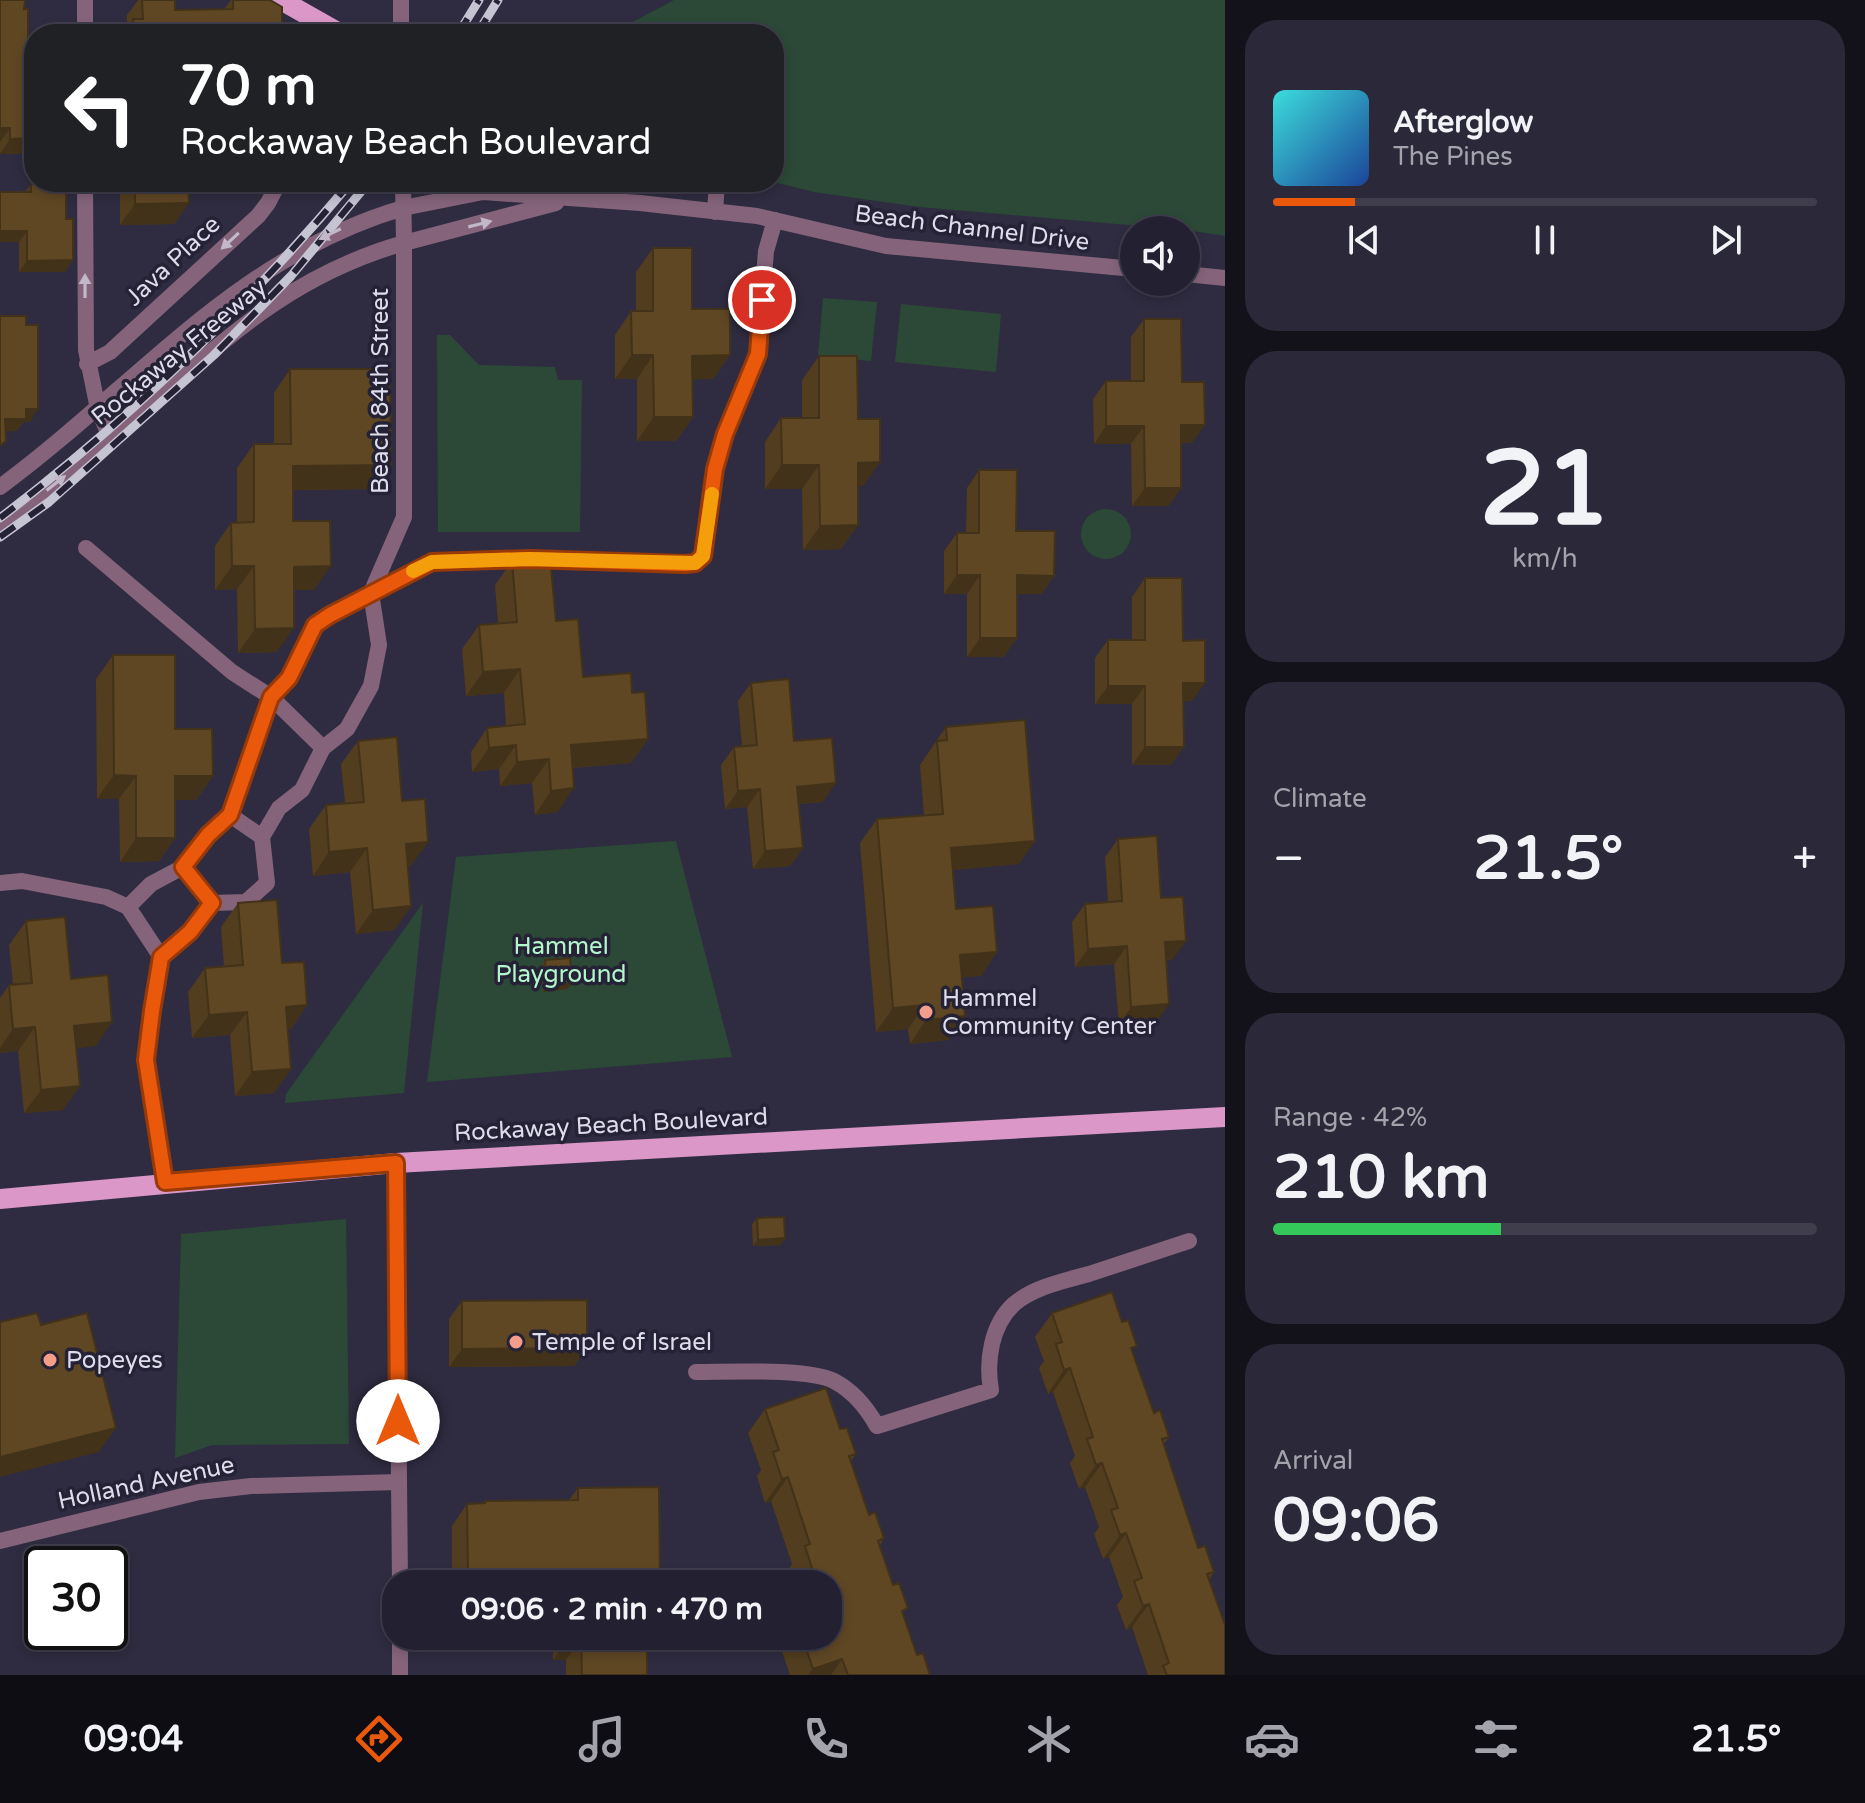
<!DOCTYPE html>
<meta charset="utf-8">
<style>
:root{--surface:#232131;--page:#2b2939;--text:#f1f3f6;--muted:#a3a3ab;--line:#403e4d;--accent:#ea580c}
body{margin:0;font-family:"Varela Round",sans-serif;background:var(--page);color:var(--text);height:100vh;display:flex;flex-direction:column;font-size:30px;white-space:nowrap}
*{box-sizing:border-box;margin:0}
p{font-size:26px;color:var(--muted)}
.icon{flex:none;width:44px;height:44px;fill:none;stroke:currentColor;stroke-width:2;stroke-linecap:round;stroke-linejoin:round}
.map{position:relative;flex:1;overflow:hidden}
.details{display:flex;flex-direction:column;gap:20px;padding:20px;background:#13121b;width:640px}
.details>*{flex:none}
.top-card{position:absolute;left:24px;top:24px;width:760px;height:168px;border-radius:32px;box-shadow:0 4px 12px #0003,0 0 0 2px var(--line);background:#202124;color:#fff;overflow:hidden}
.buttons{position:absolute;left:1120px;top:216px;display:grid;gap:16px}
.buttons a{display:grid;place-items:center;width:80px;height:80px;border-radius:50%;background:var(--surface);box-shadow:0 4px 12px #0003,0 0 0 2px var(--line);font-size:40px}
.speed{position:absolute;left:24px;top:1546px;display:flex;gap:16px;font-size:40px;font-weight:700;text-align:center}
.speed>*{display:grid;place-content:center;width:104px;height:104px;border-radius:50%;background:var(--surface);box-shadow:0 4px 12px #0003,0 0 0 2px var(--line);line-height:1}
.speed .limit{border:4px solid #111;border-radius:12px;background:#fff;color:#111}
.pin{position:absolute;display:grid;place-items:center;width:68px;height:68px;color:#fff;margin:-34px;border:4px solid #fff;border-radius:50%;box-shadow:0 2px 8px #0007}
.me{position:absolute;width:88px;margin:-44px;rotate:0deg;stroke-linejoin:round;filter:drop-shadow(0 0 6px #0008)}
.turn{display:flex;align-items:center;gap:28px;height:168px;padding:0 24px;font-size:36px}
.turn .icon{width:104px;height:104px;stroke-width:2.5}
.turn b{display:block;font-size:56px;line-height:68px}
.big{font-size:60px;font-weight:700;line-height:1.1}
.details .card{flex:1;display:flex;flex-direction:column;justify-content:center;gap:12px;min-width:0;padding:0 28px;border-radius:32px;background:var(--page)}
.details .dial{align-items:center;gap:0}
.dial b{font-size:104px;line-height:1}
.song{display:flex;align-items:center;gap:24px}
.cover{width:96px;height:96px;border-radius:12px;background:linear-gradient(135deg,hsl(180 70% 55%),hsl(220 70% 35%))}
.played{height:8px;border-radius:4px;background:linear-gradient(90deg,var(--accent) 15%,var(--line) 15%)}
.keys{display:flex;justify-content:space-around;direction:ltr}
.heat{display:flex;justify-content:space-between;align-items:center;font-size:44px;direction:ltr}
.charge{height:12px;border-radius:6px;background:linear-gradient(90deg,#34c759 42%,var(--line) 0)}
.trip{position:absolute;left:382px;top:1570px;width:460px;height:80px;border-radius:32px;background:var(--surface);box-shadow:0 4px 12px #0003,0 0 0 2px var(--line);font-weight:700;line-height:80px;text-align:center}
.tabs{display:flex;height:128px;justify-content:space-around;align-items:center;background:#0e0d14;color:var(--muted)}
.tabs .icon{width:56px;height:56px}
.tabs .on{color:var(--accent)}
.tabs b{font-size:36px;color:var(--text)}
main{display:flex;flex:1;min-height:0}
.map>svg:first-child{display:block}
.green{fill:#2b4936}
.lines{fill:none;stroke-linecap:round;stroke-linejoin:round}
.service{stroke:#85647b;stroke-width:16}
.minor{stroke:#85647b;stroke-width:16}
.tertiary{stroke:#85647b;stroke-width:16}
.primary{stroke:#da97c8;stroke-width:20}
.rail-casing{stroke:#c5c4d3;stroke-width:9}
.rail{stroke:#252236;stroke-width:6;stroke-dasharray:18;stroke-linecap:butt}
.wall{fill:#523d1f}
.shaded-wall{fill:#423219}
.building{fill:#5f4724;stroke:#423219;stroke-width:2}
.oneway{fill:#c3b8c9}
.route-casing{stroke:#983908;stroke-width:20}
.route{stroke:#ea580c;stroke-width:14}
.slow{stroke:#f59e0b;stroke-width:14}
.poi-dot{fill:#f49d8b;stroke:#252236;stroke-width:3}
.labels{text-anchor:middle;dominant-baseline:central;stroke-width:7;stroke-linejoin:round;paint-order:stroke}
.street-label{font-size:24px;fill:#dddcea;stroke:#252236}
.park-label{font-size:24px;fill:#b2f6cb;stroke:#252236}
.poi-label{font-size:24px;fill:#dddcea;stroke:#252236;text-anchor:start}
</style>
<main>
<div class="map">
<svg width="1225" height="1675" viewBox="0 0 1225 1675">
<rect width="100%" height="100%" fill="#2f2c41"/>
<path class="green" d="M674 0H1225V236L1186 230 919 207 814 192 774 182V34H610Z
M823 298 877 302 871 361 818 356Z
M901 304 1001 314 996 372 895 362Z
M437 335H450L479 365 555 367 558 380H582L580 532H438Z
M1081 534a25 25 0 1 1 50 0a25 25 0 1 1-50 0Z
M676 841 732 1057 427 1082 456 857Z
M423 903 404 1093 285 1103 286 1094Z
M346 1219 349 1444 212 1445 175 1458 181 1234Z"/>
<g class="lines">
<path class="service" d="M98 409 111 439
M86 548 232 672 271 697 230 815 208 835 183 867 151 884 128 907
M371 593 379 645 371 686 347 729 323 748 271 697 289 678 315 625 432 562 529 559 695 563 703 556 715 469 725 434 758 354 766 251 775 220
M262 837 279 808 302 790 323 748
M183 867 212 903 246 902 267 883 262 837 230 815
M0 883 22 881 106 897 128 907 161 957 146 1060 165 1182
M161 957 190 932 212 903
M696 1372C728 1372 808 1368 834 1381 853 1391 867 1408 877 1426L991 1390C986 1361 991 1325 1014 1304 1034 1287 1064 1281 1089 1274 1122 1263 1155 1252 1189 1241"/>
<path class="minor" d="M85 0V34
M85 182 86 350 98 409
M403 208 483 192 640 203 757 216 886 246 1134 269
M715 212 717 182
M1186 274 1225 278
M87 364 110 352 258 216 268 203 279 182
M371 593 404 517V243L556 203
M396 1163 400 1584
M0 1541 199 1492 251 1486 398 1482
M400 1636V1675"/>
<path class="tertiary" d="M401 34V0
M0 487C137 386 234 258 403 208
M0 525C48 490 94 453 139 414 226 339 289 276 404 243L403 182"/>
<path class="primary" d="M281 0 341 34
M0 1199 396 1163 1225 1117"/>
<g class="rail-casing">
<path id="rail" d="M458 34 479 0
M477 34 498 0
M0 518C130 419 246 307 351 182
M0 537 49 502 214 355 291 276 369 182"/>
</g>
<use href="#rail" class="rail"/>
</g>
<path class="wall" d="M0 0 24 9 28 44 34 153 0 154Z
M138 0H175V10L224 9 231 0H270L282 34H123L127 27V15Z
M120 182H188L189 203 174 224 120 225Z
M31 184 65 272H19V242H0V192H25Z
M653 248 692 309 730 355 713 379H692L693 417 676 441H637V379H615V335L631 311H636V272Z
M1144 319 1182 382 1192 443H1181L1169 506H1132L1131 444H1094L1093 399 1106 381H1131V337Z
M819 356 858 419 880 462 863 486H858V525L841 549 803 550 802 489H765V442L781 418H802V380Z
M290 369 391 465 374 489 293 490V521L314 590H294L277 652 238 653 237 589 215 590V546L231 523 237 522V468L254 444H274V393Z
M979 470 1016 531 1042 594H1017L1004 657H967V594H944V551L957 533H966L967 488Z
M512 561 556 621 583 677 632 693 648 739 631 763 573 768 558 812 535 815 532 783 500 786 499 769 472 772 471 752 487 728 506 726 504 693 466 696 462 649 479 625 498 623 495 585Z
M1145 578 1183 641 1192 701H1183L1171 765H1132V704H1095V658L1108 640H1132V597Z
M113 655 213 776 196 800H175V838L159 861 120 862 119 799H97L96 679Z
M751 683 794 741 823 802 799 804 803 848 790 866 753 869 747 807 725 809 721 765 734 747 742 746 738 701Z
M946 727 1019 864 953 870 956 909 997 952 981 976 962 977 965 1016 948 1040 910 1044 908 1029 876 1032 860 843 877 819 924 815 920 765Z
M358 741 402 801 411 866H408L411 906 394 930 356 934 350 872 313 876 309 829 326 805 345 803 341 764Z
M1118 839 1161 898 1173 959 1166 960 1156 1023 1119 1025 1114 964 1075 967 1072 922 1085 904 1108 902 1105 857Z
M238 903 307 1005 291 1029H288L291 1069 274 1093 235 1096 230 1035 192 1038 188 992 205 968 224 967 221 927Z
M26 921 71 979 96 1046 76 1048 63 1110 24 1113 18 1051 0 1053V998L9 985H13L9 945Z
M545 960 567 989 543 992 541 966Z
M757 1218 781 1245 753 1246 752 1224Z
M462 1301 587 1348 574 1366 449 1367V1319Z
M1052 1313 1133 1352 1154 1413 1169 1437 1164 1444 1198 1548 1214 1572 1209 1580 1225 1675H1148L1132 1627 1126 1630 1117 1605 1123 1597 1109 1557 1103 1559 1094 1534 1099 1527 1085 1487 1079 1489 1070 1463 1075 1456 1053 1392 1048 1394 1039 1368 1044 1361 1035 1337Z
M765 1409 840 1429 856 1454 851 1461 869 1515 884 1538 880 1545 917 1655 930 1675H790L777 1636H828V1584H792L788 1570 792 1564 771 1501 765 1503 757 1476 761 1470 748 1433Z
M578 1488 660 1584H452V1526L467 1504H483L485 1501 569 1500Z
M553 1636H647V1675H566V1660H553Z"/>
<path class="shaded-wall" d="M0 128H10L0 142Z
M34 138V153L0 154 10 139Z
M189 203 174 224 120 225 135 204Z
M0 231H27L19 242H0Z
M73 260 65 272H19L27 261Z
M632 355H653L637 379H615Z
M730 355 713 379 675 380 692 356Z
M26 409H38L30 422H24L17 431 0 432 5 419Z
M654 417H693L676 441H637Z
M1181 425H1205L1192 443H1168Z
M1106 426H1144L1131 444H1094Z
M880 462 863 486 841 487 858 463Z
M391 465 374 489 276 490 293 466Z
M782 465H819L802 489H765Z
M1145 488H1181L1169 506H1132Z
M858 525 841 549 803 550 820 526Z
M232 566H254L237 589 215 590Z
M331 566 314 590H277L294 567Z
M957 575H980L967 594H944Z
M1017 575 1054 576 1042 594H1004Z
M294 628 277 652 238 653 255 629Z
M980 638H1017L1004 657H967Z
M520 669 504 693 466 696 483 672Z
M1183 683H1205L1192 701H1171Z
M1108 686H1145L1132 704H1095Z
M648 739 631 763 554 769 571 745Z
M516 745 499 769 472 772 489 748Z
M1145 747H1184L1171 765H1132Z
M549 759 532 783 500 786 517 762Z
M114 775 136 776 119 799H97Z
M175 776H213L196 800H158Z
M836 783 823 802 785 805 797 787Z
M574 788 558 812 535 815 551 791Z
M760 789 747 807 725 809 738 791Z
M136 838H175L159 861 120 862Z
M1035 841 1019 864 934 872 951 848Z
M428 842 411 866 389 868 406 844Z
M367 848 350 872 313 876 329 852Z
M803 848 790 866 753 869 765 851Z
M411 906 394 930 356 934 373 910Z
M1186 941 1173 959 1152 960 1165 942Z
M1127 946 1114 964 1075 967 1088 949Z
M997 952 981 976 943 979 960 955Z
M572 983 567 989 543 992 547 985Z
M1169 1004 1156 1023 1119 1025 1131 1007Z
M307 1005 291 1029 269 1031 286 1007Z
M925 1005 908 1029 876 1032 893 1008Z
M247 1012 230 1035 192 1038 209 1015Z
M965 1016 948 1040 910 1044 926 1020Z
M112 1022 96 1046 57 1050 74 1026Z
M35 1027 18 1051 0 1053V1048L13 1029Z
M291 1069 274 1093 235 1096 252 1072Z
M80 1086 63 1110 24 1113 41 1090Z
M785 1238 781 1245 753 1246 758 1240Z
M587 1348 574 1366 449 1367 462 1349Z
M1070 1368 1053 1392 1048 1394 1064 1370Z
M116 1428 99 1452 0 1477V1457Z
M1102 1463 1085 1487 1079 1489 1096 1465Z
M788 1477 771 1501 765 1503 782 1479Z
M1126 1533 1109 1557 1103 1559 1120 1535Z
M486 1575 480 1584H462L468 1576Z
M567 1577 563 1584H482L486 1578Z
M1149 1604 1132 1627 1126 1630 1143 1606Z
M568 1638H581L566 1660H553Z
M842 1659 831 1675H808L813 1669Z"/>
<path class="building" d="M0 0H25L24 9H28V44H34V138L10 139V128H0Z
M142 0H175V10L233 9V0H270L282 7V34H133V19H143Z
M135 182H188L189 203 135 204Z
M66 183V219H73V260L27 261V231H0V192H31V184Z
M653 248H692V309H730V355L692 356 693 417H654L653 355H632L631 311H653Z
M0 316H26V325H38V409H26V419H5L6 441 0 446Z
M1144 319H1181L1182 382H1204L1205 425H1181V488H1145L1144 426H1106V381H1144Z
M819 356H857L858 419H880V462L858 463V525L820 526 819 465H782L781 418H819Z
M290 369H390L391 465 293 466V521H330L331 566 294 567V628L255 629 254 566H232L231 523 254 522V444H291Z
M979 470H1017L1016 531H1055L1054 576 1017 575V638H980V575H957V533H979Z
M550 557 556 621 578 619 583 677 631 673 632 693 645 692 648 739 571 745 574 788 551 791 549 759 517 762 516 745 489 748 487 728 525 724 520 669 483 672 479 625 517 622 512 561Z
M1145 578H1182L1183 641 1205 640V683H1183L1184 747H1145V686H1108V640H1145Z
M113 655H175V729H212L213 776H175V838H136V776L114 775Z
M789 679 794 741 832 738 836 783 797 787 803 848 765 851 760 789 738 791 734 747 757 745 751 683Z
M1025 720 1035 841 951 848 956 909 993 906 997 952 960 955 965 1016 926 1020 925 1005 893 1008 877 819 943 814 937 741 947 740 946 727Z
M397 737 402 801 425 799 428 842 406 844 411 906 373 910 367 848 329 852 326 805 364 802 358 741Z
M1157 836 1161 898 1183 897 1186 941 1165 942 1169 1004 1131 1007 1127 946 1088 949 1085 904 1122 901 1118 839Z
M277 900 282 963 304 962 307 1005 286 1007 291 1069 252 1072 247 1012 209 1015 205 968 243 965 238 903Z
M65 917 71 979 108 975 112 1022 74 1026 80 1086 41 1090 35 1027 13 1029 9 985 32 983 26 921Z
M570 958 572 983 547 985 545 960Z
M784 1217 785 1238 758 1240 757 1218Z
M1112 1292 1122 1322 1128 1320 1137 1346 1131 1348 1154 1413 1160 1410 1169 1437 1162 1439 1198 1548 1205 1546 1214 1572 1207 1574 1225 1625V1675H1167L1163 1666 1169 1663 1149 1604 1143 1606 1134 1581 1142 1578 1126 1533 1120 1535 1111 1510 1118 1508 1102 1463 1096 1465 1087 1439 1093 1437 1070 1368 1064 1370 1056 1344 1062 1342 1052 1313Z
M587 1300V1348L462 1349V1301Z
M37 1313 41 1325 87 1313 116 1428 0 1457V1322Z
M826 1388 840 1429 847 1428 856 1454 849 1456 869 1515 875 1512 884 1538 878 1541 893 1585 899 1583 908 1608 902 1611 917 1655 923 1653 930 1675H848L842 1659 813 1669 802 1636H828V1584H807L816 1581 805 1546 810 1544 788 1477 782 1479 773 1452 779 1450 765 1409Z
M659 1487 660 1584H568L567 1577 486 1578V1575L468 1576 467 1504 485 1503V1501L578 1500V1488Z
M568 1636H647V1675H582L581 1638H568Z"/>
<defs><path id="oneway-solid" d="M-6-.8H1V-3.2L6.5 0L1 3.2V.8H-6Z" transform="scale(2)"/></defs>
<g class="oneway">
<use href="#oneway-solid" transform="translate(480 224) rotate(-14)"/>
<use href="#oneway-solid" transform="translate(330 234) rotate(154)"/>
<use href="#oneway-solid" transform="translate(230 241) rotate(137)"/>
<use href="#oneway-solid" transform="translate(85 286) rotate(-90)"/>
<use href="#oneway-solid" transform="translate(56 483) rotate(-38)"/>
</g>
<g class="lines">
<g class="route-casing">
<path id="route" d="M398 1421 396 1163 165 1182 146 1060 152 1011 161 957 190 932 212 903 183 867 208 835 230 815 271 697 289 678 315 625 330 615 432 562 529 559 685 564 695 563 703 556 715 469 725 434 758 354 762 300"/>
</g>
<use href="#route" class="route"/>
<path class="slow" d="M413 571 432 562 529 559 695 563 703 556 712 494"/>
</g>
<g class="poi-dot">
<circle cx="926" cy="1012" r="8"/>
<circle cx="516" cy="1342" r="8"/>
<circle cx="50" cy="1360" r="8"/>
</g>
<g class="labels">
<g class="street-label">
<text transform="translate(972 228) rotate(7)">Beach Channel Drive</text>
<text transform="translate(173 261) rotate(-43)">Java Place</text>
<text transform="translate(179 352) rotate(-39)">Rockaway Freeway</text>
<text transform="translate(380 391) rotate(-90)">Beach 84th Street</text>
<text transform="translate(611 1125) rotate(-3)">Rockaway Beach Boulevard</text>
<text transform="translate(146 1483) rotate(-12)">Holland Avenue</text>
</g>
<g class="park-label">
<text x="561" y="946">Hammel<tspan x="561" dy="28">Playground</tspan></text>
</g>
<g class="poi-label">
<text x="942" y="998">Hammel<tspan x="942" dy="28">Community Center</tspan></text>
<text x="532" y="1342">Temple of Israel</text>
<text x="66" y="1360">Popeyes</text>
</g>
</g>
</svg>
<div class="buttons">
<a><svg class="icon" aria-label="sound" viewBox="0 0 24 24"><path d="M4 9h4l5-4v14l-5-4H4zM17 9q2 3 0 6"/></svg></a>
</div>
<div class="speed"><div class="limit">30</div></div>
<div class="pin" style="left:762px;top:300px;background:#d93025"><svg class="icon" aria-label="arrive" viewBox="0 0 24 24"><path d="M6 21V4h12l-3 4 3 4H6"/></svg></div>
<svg class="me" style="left:398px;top:1421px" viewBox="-20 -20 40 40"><circle r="19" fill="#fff"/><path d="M0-13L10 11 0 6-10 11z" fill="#ea580c"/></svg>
<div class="trip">09:06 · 2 min · 470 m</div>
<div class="top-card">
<div class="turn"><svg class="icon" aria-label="left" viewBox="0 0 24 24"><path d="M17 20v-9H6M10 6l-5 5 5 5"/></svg><div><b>70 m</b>Rockaway Beach Boulevard</div></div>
</div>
</div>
<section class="details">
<div class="card">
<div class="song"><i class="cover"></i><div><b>Afterglow</b><p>The Pines</p></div></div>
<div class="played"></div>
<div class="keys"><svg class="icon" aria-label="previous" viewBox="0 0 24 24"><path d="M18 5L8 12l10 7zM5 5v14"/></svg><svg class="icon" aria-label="pause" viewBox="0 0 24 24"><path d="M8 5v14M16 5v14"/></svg><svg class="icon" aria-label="next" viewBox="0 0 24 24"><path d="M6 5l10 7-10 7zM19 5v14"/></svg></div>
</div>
<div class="card dial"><b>21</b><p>km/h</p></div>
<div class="card"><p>Climate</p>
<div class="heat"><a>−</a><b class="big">21.5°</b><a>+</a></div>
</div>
<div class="card"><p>Range · 42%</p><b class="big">210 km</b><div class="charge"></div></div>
<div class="card"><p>Arrival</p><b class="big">09:06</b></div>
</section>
</main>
<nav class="tabs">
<b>09:04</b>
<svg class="icon on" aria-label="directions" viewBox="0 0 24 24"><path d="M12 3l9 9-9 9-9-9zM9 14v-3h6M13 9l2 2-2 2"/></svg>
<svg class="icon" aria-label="music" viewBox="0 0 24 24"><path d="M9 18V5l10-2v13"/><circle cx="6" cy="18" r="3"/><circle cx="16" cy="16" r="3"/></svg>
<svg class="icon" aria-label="phone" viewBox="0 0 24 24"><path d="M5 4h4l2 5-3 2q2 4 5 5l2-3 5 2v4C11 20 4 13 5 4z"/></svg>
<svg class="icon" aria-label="climate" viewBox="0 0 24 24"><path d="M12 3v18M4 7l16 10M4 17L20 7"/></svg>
<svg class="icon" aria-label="car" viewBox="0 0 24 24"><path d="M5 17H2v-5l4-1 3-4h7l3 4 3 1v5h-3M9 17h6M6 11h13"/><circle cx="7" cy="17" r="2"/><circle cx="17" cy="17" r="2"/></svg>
<svg class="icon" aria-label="filters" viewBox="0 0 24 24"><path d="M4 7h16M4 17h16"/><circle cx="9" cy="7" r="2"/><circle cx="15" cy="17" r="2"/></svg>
<b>21.5°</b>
</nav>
